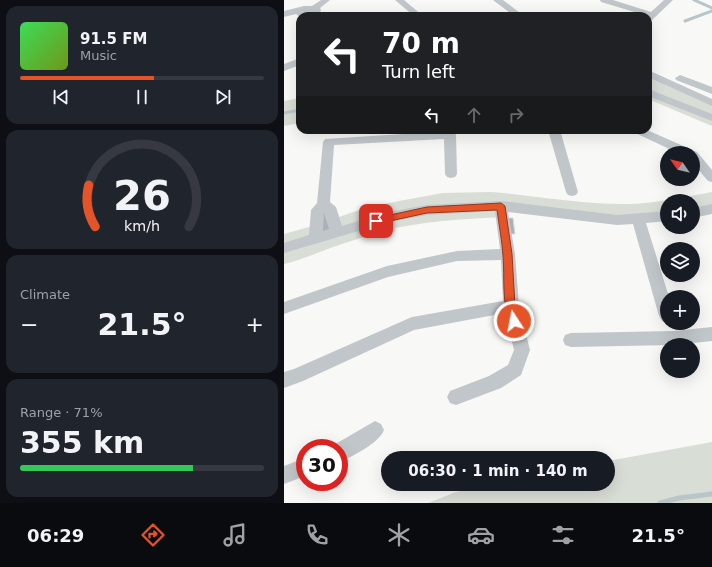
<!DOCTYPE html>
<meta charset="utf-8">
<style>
:root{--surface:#171b24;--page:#20242c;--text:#f1f3f6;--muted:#9ea1a6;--line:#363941;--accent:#e55329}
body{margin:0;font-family:"DejaVu Sans",sans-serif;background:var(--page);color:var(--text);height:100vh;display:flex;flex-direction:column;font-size:15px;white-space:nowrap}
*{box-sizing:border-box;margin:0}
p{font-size:13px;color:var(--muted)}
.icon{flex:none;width:22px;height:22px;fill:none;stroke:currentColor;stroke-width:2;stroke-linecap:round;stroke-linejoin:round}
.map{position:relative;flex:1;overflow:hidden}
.panel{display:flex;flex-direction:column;gap:6px;padding:6px;background:#0d0f14;width:284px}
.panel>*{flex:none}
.banner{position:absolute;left:12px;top:12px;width:356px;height:122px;border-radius:12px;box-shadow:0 4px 16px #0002;background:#202124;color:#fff;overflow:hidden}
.needle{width:26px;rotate:304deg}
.fabs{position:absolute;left:376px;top:146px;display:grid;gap:8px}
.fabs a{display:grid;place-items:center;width:40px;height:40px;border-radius:50%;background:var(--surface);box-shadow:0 4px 16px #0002;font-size:20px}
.speed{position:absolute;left:12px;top:439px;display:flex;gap:8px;font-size:20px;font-weight:700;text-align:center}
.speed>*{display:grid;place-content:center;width:52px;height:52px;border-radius:50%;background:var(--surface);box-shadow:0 4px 16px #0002;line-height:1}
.speed .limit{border:6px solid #d22;background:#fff;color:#111}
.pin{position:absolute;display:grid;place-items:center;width:34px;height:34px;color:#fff;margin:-17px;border-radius:8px;box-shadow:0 2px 6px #0006}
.me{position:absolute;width:44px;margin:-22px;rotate:349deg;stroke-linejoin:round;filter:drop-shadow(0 0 3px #0008)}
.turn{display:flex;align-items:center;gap:14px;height:84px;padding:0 20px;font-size:18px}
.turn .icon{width:52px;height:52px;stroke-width:2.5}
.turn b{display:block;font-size:28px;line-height:34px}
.lanes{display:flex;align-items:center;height:38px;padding:0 20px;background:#0003;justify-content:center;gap:20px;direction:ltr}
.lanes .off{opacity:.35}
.big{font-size:30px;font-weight:700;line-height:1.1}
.panel .tile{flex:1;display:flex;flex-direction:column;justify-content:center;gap:6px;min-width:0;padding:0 14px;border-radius:12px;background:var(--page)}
.panel .dial{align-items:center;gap:0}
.dial svg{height:104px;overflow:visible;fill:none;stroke:var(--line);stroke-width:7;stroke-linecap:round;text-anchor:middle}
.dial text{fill:var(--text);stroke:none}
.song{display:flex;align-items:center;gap:12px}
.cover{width:48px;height:48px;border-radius:6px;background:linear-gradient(135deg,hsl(130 70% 55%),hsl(80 70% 35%))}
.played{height:4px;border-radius:2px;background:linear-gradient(90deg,var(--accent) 55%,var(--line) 55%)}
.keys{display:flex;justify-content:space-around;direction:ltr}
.heat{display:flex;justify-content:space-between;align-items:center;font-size:22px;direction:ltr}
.charge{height:6px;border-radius:3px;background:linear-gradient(90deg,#34c759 71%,var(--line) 0)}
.trip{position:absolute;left:97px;top:451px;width:234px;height:40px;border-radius:20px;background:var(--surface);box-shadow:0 4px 16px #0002;font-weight:700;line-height:40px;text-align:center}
.dock{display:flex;height:64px;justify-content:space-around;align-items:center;background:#090b0e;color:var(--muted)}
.dock .icon{width:28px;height:28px}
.dock .current{color:var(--accent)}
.dock b{font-size:18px;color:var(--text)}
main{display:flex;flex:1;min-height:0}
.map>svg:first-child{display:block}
.green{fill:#d8ddd5}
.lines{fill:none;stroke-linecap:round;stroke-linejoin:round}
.stream-far1{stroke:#b9c5c9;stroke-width:3}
.stream{stroke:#b9c5c9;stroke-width:5}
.building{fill:#a8b1b7;stroke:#dadad8}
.minor{fill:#c1c6ca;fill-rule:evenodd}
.route{fill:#e55329;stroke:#95361b}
</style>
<main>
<section class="panel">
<div class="tile">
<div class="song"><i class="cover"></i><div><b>91.5 FM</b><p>Music</p></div></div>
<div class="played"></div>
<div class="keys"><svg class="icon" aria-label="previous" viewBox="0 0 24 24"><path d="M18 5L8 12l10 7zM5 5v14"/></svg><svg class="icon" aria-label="pause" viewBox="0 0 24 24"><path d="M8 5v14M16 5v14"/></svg><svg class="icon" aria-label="next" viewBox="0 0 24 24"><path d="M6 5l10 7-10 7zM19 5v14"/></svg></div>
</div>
<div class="tile dial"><svg viewBox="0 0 100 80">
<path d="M14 69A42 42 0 1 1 86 69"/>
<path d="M14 69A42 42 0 0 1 9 37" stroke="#e55329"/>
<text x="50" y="56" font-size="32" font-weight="700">26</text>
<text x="50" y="72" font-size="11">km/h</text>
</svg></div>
<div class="tile"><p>Climate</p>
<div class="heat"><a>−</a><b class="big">21.5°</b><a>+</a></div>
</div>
<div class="tile"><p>Range · 71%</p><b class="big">355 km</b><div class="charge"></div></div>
</section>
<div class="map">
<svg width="428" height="503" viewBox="0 0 428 503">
<rect width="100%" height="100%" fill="#f8f8f6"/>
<path class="green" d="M364 73 428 103V126L364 99Z
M16 98V123L0 126V101Z
M208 192C254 196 300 205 346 204 373 203 401 197 428 192V209L409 213V201H383V216L354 219 217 207 218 217C178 219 138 221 99 231 83 236 66 241 49 247 33 253 17 260 0 264V234L32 225 81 208 115 201 159 193Z
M428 442V503H144L172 492 208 484H324V461Z"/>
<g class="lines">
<path class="stream-far1" d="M410 0 428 8
M401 21 428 11
M0 113 16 110"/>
<path class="stream" d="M376 503 395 498 428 494"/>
</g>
<path class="building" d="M39 206 50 230 35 235Z
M220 218H229L231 234H222Z"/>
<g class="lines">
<path class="minor" d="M37 0H46L36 8 37 10 35 15 16 17 12 14 0 17V11L20 6H28ZM22 12H28L23 14 21 13Z
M111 0H120L139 16H130Z
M209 0H219L240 16H230Z
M316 0H329L367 12 380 0H389L367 21 364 22V16L317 2Z
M16 58V65L0 71V64Z
M364 70 428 99V106L364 77Z
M396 75 428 87V94L392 80 391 78Z
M364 89 428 114V121L364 96Z
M264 130H276L294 192 292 195 288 196 284 195 282 192Z
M347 130H363L413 152 428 170V182L424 181 409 163V153H394L349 132Z
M166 131 170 132 172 135 173 174 171 177 167 178 163 177 161 174 160 139 50 145 46 202 52 207 58 226 105 212 143 205 217 201 333 215 383 211V221L362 223 385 297H383V323L378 321 375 316 349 224 333 225 224 212 231 254 235 306 246 350 237 375 217 388 172 405 166 403 163 397 166 391 205 376 224 365 230 350 221 313 130 330 19 381 0 388V372L10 369 128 317 219 301 217 260 173 261 104 277 0 314V302L103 266 173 251 216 249 211 211 143 215 105 222 0 253V243L25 235 27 210 33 203 39 142 41 139ZM40 213 45 229 39 231Z
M428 204V214L409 218V208Z
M428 327V341L390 345 287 347 281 345 279 340 281 335 287 333 390 331Z
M91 421 97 424 100 430C95 443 68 457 55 462V448H48V446Z
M21 458V476L0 484V466Z"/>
</g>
<path class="route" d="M217 203 221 206 228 254 231 306 235 321 234 324 230 325 227 324C217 304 221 277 219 256 218 241 215 225 213 210L143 213 92 224 88 221 92 218 143 207Z"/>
</svg>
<div class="fabs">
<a><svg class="needle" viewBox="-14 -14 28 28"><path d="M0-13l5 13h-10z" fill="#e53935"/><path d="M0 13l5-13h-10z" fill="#9ea1a6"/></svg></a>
<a><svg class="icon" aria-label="sound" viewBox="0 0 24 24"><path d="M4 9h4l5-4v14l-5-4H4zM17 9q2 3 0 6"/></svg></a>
<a><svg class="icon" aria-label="layers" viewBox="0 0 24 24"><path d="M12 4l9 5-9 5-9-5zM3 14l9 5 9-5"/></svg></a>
<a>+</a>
<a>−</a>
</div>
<div class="speed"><div class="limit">30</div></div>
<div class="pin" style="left:92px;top:221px;background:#d93025"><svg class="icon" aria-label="arrive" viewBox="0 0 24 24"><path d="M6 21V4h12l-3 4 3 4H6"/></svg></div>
<svg class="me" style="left:230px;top:321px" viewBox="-20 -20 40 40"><circle r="17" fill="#e55329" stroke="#fff" stroke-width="3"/><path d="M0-11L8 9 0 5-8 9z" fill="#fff"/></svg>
<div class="trip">06:30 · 1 min · 140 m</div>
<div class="banner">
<div class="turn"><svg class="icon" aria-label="left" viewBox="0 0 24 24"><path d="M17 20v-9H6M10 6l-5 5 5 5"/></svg><div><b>70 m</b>Turn left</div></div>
<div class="lanes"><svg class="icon" aria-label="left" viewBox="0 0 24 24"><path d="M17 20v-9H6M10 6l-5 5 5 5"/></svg><svg class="icon off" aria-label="ahead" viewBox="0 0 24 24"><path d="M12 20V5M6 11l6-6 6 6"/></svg><svg class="icon off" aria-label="right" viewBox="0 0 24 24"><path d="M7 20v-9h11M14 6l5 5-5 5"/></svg></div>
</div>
</div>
</main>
<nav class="dock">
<b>06:29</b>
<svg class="icon current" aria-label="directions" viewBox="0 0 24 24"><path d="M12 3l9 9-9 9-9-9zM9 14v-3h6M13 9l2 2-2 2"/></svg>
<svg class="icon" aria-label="music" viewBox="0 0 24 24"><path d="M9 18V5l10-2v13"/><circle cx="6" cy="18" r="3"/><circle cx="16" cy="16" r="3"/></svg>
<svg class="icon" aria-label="phone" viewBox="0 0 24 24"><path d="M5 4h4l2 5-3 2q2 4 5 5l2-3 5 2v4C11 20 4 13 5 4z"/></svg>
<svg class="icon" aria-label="climate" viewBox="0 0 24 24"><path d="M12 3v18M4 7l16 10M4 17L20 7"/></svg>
<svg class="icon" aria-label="car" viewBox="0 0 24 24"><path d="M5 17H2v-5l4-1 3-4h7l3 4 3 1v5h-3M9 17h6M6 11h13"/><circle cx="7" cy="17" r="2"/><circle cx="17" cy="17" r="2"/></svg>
<svg class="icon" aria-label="filters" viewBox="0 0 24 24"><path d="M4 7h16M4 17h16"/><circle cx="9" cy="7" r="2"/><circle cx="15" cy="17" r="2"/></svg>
<b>21.5°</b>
</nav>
